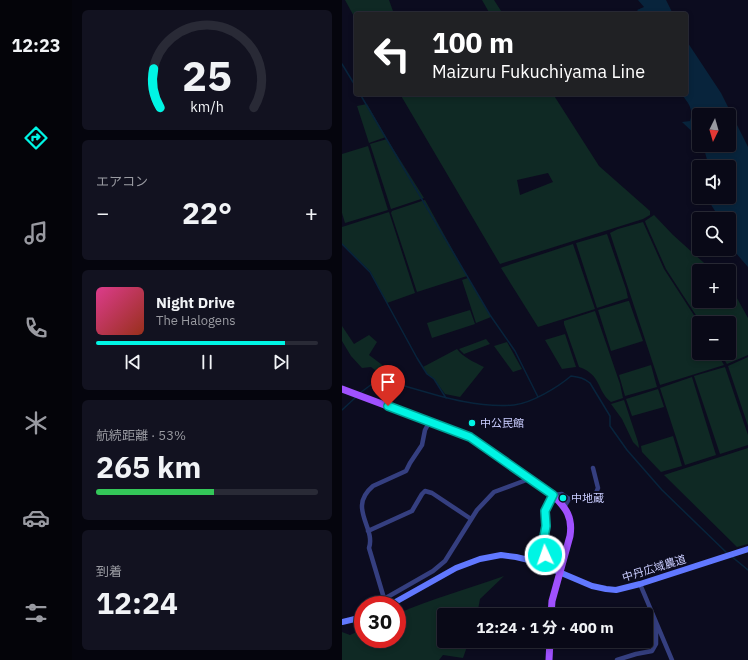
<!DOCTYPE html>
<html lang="ja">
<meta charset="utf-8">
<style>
:root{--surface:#090917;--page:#121220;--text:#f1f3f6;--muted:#999aa1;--line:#292a36;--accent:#00f5e4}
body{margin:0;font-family:"IBM Plex Sans","Noto Sans JP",sans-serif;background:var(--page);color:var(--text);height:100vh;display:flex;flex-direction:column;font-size:15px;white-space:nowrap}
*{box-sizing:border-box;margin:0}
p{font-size:13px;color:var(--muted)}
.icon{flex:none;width:22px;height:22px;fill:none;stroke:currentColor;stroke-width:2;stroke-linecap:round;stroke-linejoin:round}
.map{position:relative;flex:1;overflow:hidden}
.sheet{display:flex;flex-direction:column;gap:10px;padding:10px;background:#05050d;width:270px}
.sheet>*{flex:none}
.guide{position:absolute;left:12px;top:12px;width:334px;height:84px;border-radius:4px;box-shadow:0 2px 6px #0003,0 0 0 1px var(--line);background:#202124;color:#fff;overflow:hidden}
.needle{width:26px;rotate:185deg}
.controls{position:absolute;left:350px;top:108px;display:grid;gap:8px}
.controls a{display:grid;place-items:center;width:44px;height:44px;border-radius:4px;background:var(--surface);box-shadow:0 2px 6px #0003,0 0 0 1px var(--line);font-size:20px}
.speed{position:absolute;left:12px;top:596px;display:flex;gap:8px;font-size:20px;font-weight:700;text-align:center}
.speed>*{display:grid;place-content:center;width:52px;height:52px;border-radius:50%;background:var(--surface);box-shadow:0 2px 6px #0003,0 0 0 1px var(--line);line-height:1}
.speed .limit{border:6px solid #d22;background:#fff;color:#111}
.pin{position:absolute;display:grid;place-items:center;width:34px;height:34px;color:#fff;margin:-41px -17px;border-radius:50% 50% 50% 0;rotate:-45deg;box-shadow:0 0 4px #0007}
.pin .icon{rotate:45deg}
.me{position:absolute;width:44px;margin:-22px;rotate:357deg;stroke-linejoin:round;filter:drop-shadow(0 0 3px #0008)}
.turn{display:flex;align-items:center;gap:14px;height:84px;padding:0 12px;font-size:18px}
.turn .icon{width:52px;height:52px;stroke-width:2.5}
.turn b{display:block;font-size:28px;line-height:34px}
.big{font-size:30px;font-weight:700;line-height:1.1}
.sheet .card{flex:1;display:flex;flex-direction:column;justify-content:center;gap:6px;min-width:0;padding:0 14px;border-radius:6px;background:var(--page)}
.sheet .dial{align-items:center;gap:0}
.dial svg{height:104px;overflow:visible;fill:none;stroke:var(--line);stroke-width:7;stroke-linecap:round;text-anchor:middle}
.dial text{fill:var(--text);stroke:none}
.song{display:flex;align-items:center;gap:12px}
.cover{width:48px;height:48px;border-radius:6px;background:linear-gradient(135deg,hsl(330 70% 55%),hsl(10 70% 35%))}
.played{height:4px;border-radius:2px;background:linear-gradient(90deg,var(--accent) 85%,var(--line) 85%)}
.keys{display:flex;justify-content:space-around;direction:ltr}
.heat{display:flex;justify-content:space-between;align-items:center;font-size:22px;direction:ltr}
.charge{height:6px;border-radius:3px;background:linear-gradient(90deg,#34c759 53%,var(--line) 0)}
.trip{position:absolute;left:95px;top:608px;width:216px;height:40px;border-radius:4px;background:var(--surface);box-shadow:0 2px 6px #0003,0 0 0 1px var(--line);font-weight:700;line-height:40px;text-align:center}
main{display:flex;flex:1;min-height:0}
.tab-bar{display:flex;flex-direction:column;width:72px;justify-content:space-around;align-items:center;background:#040409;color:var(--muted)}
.tab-bar .icon{width:28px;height:28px}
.tab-bar .current{color:var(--accent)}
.tab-bar b{font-size:18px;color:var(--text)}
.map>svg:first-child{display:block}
.green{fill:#0f2924;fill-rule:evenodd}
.water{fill:#08243c}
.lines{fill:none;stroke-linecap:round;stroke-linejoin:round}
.stream{stroke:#08243c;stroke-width:1.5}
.street{stroke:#353f80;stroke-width:4.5}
.secondary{stroke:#6178ff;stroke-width:6}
.primary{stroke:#a051ff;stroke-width:7}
.route-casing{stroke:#009f94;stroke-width:10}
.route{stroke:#00f5e4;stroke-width:7}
.poi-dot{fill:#00f5e4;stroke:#0c0c1f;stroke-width:1.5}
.labels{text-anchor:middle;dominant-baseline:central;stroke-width:4;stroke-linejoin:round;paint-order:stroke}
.poi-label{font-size:11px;fill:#cacdff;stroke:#0c0c1f;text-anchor:start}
.street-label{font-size:11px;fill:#cacdff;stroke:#0c0c1f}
</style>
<main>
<nav class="tab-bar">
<b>12:23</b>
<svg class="icon current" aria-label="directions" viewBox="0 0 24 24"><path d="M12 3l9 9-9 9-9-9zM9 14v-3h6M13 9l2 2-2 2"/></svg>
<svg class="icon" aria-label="music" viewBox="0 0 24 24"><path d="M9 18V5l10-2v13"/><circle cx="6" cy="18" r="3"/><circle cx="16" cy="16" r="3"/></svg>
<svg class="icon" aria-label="phone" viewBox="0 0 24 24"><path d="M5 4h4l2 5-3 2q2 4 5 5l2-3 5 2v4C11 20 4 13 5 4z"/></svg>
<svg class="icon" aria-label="climate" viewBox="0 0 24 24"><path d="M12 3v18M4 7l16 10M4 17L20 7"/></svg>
<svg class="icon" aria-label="car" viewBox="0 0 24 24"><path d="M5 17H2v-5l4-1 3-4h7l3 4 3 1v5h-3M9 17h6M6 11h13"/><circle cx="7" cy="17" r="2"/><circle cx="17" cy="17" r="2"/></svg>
<svg class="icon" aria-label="filters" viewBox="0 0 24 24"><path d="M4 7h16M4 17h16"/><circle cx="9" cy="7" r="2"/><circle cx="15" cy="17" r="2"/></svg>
</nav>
<section class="sheet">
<div class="card dial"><svg viewBox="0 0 100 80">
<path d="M14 69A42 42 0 1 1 86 69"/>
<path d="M14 69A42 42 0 0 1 9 39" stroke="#00f5e4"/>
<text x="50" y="56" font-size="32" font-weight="700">25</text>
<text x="50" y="72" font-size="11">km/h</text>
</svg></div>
<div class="card"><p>エアコン</p>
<div class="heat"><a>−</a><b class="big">22°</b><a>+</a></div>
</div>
<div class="card">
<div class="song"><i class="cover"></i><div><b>Night Drive</b><p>The Halogens</p></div></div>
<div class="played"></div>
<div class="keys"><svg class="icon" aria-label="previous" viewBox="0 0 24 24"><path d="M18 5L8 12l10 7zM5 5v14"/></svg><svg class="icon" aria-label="pause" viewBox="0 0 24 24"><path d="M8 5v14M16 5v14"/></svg><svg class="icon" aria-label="next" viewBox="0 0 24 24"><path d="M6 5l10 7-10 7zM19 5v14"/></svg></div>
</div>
<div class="card"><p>航続距離 · 53%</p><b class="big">265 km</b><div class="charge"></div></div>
<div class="card"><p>到着</p><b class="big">12:24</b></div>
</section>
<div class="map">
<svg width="406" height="660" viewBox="0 0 406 660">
<rect width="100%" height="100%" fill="#0c0c1f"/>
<path class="green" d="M3 0H47L52 14H14V20Z
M140 0H152L161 14H148Z
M58 94H211L257 166 308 211V215L301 219 158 264ZM206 173 211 182 178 195 175 180Z
M25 104 44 137 27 143 15 106Z
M45 139 82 198 49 209 28 144Z
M26 146 46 210 3 223 0 213V154Z
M83 200 125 276 75 292 49 213 50 211Z
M47 212 73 293 45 303 28 271 0 244V227Z
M312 215 331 235 371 271H357V301H387V287L391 291 406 318V355L385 364 378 353H387V323H359L324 269 304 224 303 221Z
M301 222 322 269 357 323V353H375L382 365 318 385 268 233 276 229Z
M265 234 284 289 286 298 255 308 234 243Z
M231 244 253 309 196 327 159 268 161 267Z
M126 278 149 317 134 323 120 280Z
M286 301H287L301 341 269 351 256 310Z
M128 310 133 324 90 338 85 323Z
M253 311 278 384 281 398 269 402C254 390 260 375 237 367L222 324V321Z
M0 326 12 344 27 335 35 342 27 355 47 370 41 376 29 367 20 368 9 356 0 341Z
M223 334 234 367 220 369 203 340Z
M144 339 148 344 122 354 117 349Z
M165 342 180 369 171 372 152 346Z
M115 349C122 358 132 362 142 367L118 397 103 394 92 379 85 374 81 367Z
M406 357V426L386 366Z
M309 365 315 387 283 396 277 375Z
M383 367 406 435V445L378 454 352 376Z
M350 377 374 455 343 465 318 388Z
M316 389 322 407 290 416 284 399Z
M282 400 296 442 297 448 291 442 280 419 269 404Z
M331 436 340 466 319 472 300 452 299 446Z
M406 448V544L395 547 322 475Z
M162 576 138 599 135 615H102V641H127L121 658 101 655 97 660H0V632L8 635 21 629V639H55V614C89 599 126 589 162 576Z"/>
<path class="water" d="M296 0H324L331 14H299L295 10 302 7Z
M344 40 379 93 406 147V267L387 245V219H378L368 203 360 197H387V167H367L361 145H387V115H357V138L340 122 348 121C352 109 346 102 339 94H344Z"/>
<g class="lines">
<path class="stream" d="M0 64 14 87
M18 94 148 315 173 351 196 397
M0 244 28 272 75 358 85 374 92 379 104 398
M18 393 34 381 41 380C84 391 128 409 172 405 190 403 216 387 229 376 237 377 242 378 248 383L268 416V426L285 450 320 490 386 554
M0 410 14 397
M389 556 406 570"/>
<path class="street" d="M222 507 227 499 246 496 254 493 256 488 251 468
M26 531 70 511 80 494 83 491 90 493 129 519
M202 565 204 544 202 537 204 526 203 511 211 495 220 494 227 499
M298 584 330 660
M42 599 91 571 103 561 135 510 152 492 187 479
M44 605 27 548C34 527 5 508 31 486L64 471 68 463 80 445 83 430 88 421
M275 660 294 654 310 651 314 644V623"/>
<path class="secondary" d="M48 605 114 568 138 559 159 555 174 557 191 561 250 586 264 589 274 590 298 584 406 549
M0 622 21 617"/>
<path class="primary" d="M0 389 128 437 211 495C224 508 231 517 228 536L210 601 209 615
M207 660 208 641"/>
</g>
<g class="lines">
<g class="route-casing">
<path id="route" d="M46 406 128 437 211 495 203 511 204 526 202 537 204 544 203 555"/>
</g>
<use href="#route" class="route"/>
</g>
<g class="poi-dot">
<circle cx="130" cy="423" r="4"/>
<circle cx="221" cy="498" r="4"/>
</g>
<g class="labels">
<g class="poi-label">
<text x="138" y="423">中公民館</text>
<text x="229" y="498">中地蔵</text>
</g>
<g class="street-label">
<text transform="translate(312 568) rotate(-17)">中丹広域農道</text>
</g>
</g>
</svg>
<div class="controls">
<a><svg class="needle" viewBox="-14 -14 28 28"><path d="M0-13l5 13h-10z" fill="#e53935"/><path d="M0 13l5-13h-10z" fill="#999aa1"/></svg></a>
<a><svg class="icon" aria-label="sound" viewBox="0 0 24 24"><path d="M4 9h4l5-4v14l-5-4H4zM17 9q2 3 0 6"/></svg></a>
<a><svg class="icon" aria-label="search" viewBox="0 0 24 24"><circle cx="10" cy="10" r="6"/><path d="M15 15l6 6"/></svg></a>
<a>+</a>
<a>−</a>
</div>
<div class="speed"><div class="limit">30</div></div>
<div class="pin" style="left:46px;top:406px;background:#d93025"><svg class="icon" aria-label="arrive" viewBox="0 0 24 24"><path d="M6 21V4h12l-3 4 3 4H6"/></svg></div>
<svg class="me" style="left:203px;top:555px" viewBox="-20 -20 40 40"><circle r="17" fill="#00f5e4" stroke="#fff" stroke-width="3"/><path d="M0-11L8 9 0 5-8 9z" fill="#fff"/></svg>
<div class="trip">12:24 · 1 分 · 400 m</div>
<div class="guide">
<div class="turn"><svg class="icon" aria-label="left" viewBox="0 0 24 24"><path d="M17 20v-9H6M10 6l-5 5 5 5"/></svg><div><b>100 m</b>Maizuru Fukuchiyama Line</div></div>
</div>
</div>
</main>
